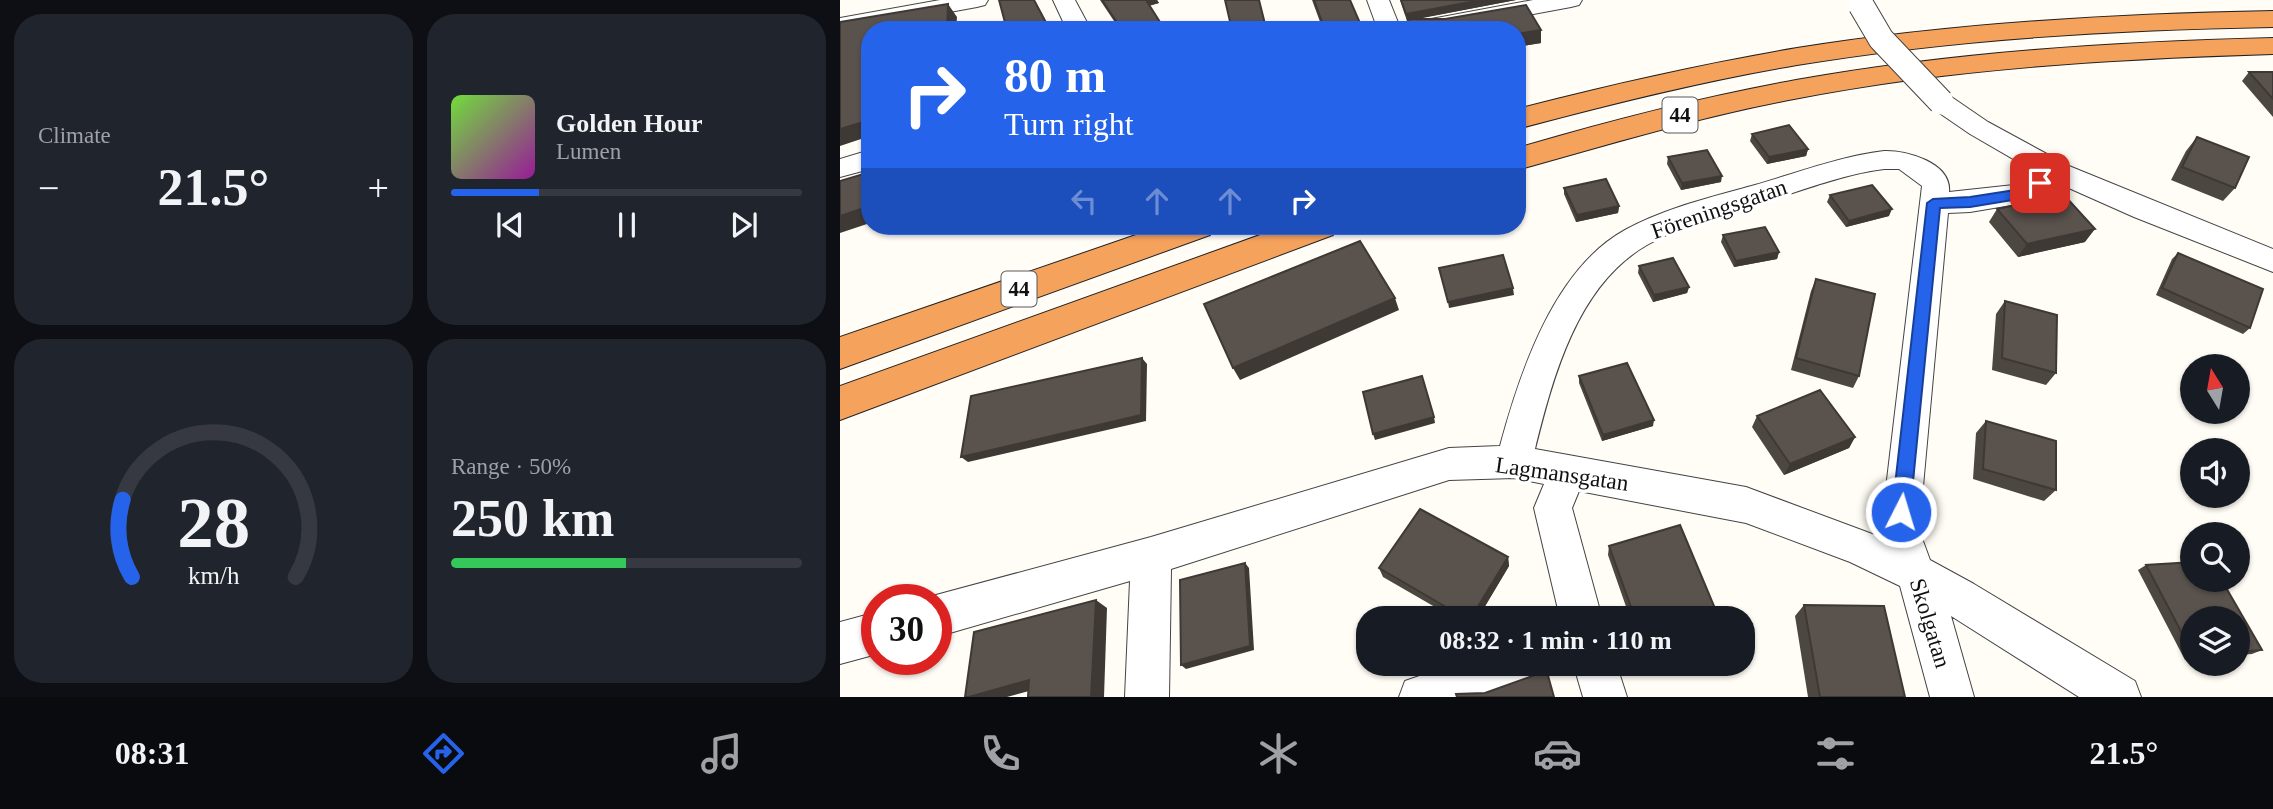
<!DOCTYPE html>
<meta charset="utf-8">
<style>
:root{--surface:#171b24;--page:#20242c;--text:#f1f3f6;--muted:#9ea1a6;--line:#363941;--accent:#2563eb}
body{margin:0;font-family:"Times New Roman",serif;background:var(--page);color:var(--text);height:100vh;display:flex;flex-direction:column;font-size:26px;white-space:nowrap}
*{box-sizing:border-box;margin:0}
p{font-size:23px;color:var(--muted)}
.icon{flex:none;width:38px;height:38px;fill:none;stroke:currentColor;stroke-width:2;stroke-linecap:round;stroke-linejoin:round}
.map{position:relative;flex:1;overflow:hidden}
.panel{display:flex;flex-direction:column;gap:14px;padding:14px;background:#0d0f14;width:840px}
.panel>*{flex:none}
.guide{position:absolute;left:21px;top:21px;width:665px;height:214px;border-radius:28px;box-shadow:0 2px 5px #0004;background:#2563eb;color:#fff;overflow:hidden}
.needle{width:46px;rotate:349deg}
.controls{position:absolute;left:1340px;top:354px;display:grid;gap:14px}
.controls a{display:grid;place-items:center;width:70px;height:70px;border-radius:50%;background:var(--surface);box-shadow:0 2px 5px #0004;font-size:35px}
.speed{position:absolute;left:21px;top:584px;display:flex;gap:14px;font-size:35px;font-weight:700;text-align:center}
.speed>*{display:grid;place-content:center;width:91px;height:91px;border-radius:50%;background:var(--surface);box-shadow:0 2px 5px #0004;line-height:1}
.speed .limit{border:10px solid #d22;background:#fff;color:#111}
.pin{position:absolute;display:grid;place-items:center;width:60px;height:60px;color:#fff;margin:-30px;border-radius:14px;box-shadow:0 4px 10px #0006}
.me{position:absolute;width:77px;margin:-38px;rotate:5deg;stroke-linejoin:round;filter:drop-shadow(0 0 5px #0008)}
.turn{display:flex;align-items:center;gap:24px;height:147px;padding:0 28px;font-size:32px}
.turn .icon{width:91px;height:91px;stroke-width:2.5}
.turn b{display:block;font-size:49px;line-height:60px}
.lanes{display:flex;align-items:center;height:66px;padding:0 28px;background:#0003;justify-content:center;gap:35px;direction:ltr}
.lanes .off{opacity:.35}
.big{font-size:52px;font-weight:800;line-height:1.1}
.panel .widget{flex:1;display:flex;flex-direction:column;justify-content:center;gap:10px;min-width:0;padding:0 24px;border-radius:28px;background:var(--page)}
.panel .dial{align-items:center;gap:0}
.dial svg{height:182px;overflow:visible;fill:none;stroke:var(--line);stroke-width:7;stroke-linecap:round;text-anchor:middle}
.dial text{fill:var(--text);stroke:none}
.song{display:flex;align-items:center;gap:21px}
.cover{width:84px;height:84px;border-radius:10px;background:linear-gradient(135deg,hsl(100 70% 55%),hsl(300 70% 35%))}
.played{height:7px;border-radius:4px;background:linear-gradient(90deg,var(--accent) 25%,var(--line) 25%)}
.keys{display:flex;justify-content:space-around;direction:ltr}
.heat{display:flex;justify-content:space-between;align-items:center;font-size:38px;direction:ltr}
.charge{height:10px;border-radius:5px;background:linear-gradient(90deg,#34c759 50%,var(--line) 0)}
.panel .tiles{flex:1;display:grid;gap:14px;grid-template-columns:repeat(2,1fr)}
.trip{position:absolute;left:516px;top:606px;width:399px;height:70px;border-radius:28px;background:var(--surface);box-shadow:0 2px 5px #0004;font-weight:800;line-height:70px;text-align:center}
.tabs{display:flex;height:112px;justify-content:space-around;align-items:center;background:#090b0e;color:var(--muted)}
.tabs .icon{width:49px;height:49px}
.tabs .selected{color:var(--accent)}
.tabs b{font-size:32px;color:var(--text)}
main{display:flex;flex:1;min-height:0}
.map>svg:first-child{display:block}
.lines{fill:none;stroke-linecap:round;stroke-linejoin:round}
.minor-casing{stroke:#444;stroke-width:2}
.highway-casing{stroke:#222;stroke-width:2}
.minor{fill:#fff;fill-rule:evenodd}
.highway{fill:#f5a25d;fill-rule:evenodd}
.minor-bridge-casing{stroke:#444;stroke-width:27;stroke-linecap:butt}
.minor-bridge{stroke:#fff;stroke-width:25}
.wall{fill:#4d4742}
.shaded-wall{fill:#3f3936}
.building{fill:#5a524d;stroke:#3f3936;stroke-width:2}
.route{fill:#2563eb;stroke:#184099;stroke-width:2}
.labels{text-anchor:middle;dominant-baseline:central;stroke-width:7;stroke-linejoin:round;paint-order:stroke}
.shield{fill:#fff;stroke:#585858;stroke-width:2}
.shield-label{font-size:21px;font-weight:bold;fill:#111}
.street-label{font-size:23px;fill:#111;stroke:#fff}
</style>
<main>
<section class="panel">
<div class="tiles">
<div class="widget"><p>Climate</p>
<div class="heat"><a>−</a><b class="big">21.5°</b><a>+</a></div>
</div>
<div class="widget">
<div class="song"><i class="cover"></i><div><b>Golden Hour</b><p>Lumen</p></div></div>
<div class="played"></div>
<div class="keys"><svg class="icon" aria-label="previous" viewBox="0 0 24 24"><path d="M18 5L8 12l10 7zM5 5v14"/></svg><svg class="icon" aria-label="pause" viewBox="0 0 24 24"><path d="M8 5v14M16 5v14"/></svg><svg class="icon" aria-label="next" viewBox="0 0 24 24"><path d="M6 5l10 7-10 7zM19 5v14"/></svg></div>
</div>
<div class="widget dial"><svg viewBox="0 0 100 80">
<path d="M14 69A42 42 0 1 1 86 69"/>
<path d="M14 69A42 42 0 0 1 10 35" stroke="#2563eb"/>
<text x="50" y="56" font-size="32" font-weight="700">28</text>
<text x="50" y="72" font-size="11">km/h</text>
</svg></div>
<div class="widget"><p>Range · 50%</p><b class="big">250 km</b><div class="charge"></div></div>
</div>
</section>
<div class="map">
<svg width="1433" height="697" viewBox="0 0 1433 697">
<rect width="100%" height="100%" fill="#fffdf5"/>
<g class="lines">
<g class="minor-casing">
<path id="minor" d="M100 0H148L145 5 137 7 0 32V18Z
M213 0H235L251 30H227Z
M527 0H549L559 25 693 0H742L739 5 731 7 606 30H538Z
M1101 94 1110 96 1148 122 1229 166 1433 249V272L1294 217 1213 181 1214 183 1202 200 1130 212 1108 213 1079 530 1090 560 1134 584 1295 681 1301 697H1239L1111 616 1134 697H1090L1060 586 1010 562 906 523 739 491 732 508 762 618H720L694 508 704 484 674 478 609 480 331 569 329 697H285L290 581 96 637V600H84L96 595 311 537 609 448 660 446C680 372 714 269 785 230 825 208 872 197 915 185 957 173 1001 156 1044 151 1067 150 1112 163 1109 192L1183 184 1190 176 1199 174 1130 134 1092 108 1088 102 1092 96ZM1044 169H1059L1082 186 1041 530 1043 538 906 487 695 449C713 377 737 285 807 245 842 225 882 214 921 203 961 191 1003 174 1044 169Z
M30 150V169L0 177V159Z
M37 612V654L0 664V622Z
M617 663H704L698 678 646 697H559L565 681Z
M733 663H776L787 697H743Z"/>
</g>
<g class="highway-casing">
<path id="highway" d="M1433 11V27C1274 30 1114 39 957 65 862 81 770 104 677 129V109C770 85 863 64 957 48 1115 23 1274 14 1433 11Z
M1433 38V54C1273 59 1112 68 954 99 859 117 770 144 677 170V148C769 121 862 97 956 80 1114 52 1273 42 1433 38Z
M322 226H375L370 235 0 369V337Z
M445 226H498L493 235 0 420V386Z"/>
</g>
<use href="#minor" class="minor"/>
<use href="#highway" class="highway"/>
<g class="minor-bridge-casing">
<path id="minor-bridge" d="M1021 5 1041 39 1101 102"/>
</g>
<use href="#minor-bridge" class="minor-bridge"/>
</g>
<path class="wall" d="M260 0H317L319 3 309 6 325 30 276 24Z
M472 0H510L523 30H483Z
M560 0H676L575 19H605L686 5 701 30V43L677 47V30H571L569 20 567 21Z
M1409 72H1433V117L1402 81Z
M912 134 968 149 966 156 927 164 910 141Z
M1357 137 1395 188 1383 201 1331 180 1346 151Z
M828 157 881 182 841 190 827 164Z
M724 188 779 206 778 213 736 222 724 194Z
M990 195 1049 216 1006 227 987 202Z
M1157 209 1245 242 1178 257 1149 222Z
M883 235 939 252 937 259 894 267 881 242Z
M1338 253 1410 328 1403 334 1316 295 1332 259Z
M799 266 849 287 847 293 813 302 798 273Z
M976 279 1019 376 1013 388 951 370 971 291Z
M1165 301 1216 373 1206 385 1152 370 1156 314Z
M739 376 813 426 762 441 739 383Z
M917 416 1015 437 1009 448 944 475 912 427Z
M1146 421 1216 490 1204 501 1133 479 1136 433Z
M769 546 879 618H790L768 555Z
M668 557 669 566 638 618H614L543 577 539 568Z
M1353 562V579H1381L1422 650 1412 654 1398 655V618H1353V659L1345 660 1298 570 1306 565Z
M964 605 1065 697H968L955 616Z
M806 663H841L810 673Z"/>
<path class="shaded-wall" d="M304 0H317L319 3 307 6Z
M641 0H676L567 21 566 14Z
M108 4 117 17 116 30H107Z
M701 30V43L677 47V34Z
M30 120V136L0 146V129Z
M968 149 966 156 927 164 929 157Z
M882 176 881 182 841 190 842 183Z
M30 206V223L0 233V216Z
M779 206 778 213 736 222 737 215Z
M1052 209 1049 216 1006 227 1009 221Z
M1255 229 1245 242 1178 257 1187 244Z
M939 252 937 259 894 267 896 261Z
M849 287 847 293 813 302 814 295Z
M673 288 674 295 609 308 608 302Z
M555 298 559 310 400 380 393 368Z
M302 358 307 364 306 421 128 462 121 457Z
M594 417 595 423 535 440 533 434Z
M814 420 813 426 762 441 763 435Z
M1015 437 1009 448 944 475 950 464Z
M668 557 669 566 638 618H631Z
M405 563 409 568 414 650 346 669 341 665Z
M256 600 267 608 264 697H251Z
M822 663H841L810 673 813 666Z
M189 680 204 687 167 697H129Z"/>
<path class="building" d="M159 0H194L210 30H167Z
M262 0H306L325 30H278L275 25 278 24Z
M385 0H419L426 28 419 30H392Z
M474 0H510L523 30H485Z
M561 0H641L566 14Z
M108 4 107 30H30V120L0 129V22Z
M686 5 701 30 677 34V30H573L569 19H605Z
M1409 72H1433V99Z
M949 125 968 149 929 157 912 134Z
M1357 137 1409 157 1395 188 1342 167Z
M867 150 882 176 842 183 828 157Z
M30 172V206L0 216V181Z
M766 179 779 206 737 215 724 188Z
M1032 185 1052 209 1009 221 990 195Z
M1224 195 1255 229 1187 244 1157 209Z
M925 227 939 252 896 261 883 235Z
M520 241 555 298 393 368 364 304Z
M1338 253 1423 289 1410 328 1322 288Z
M663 255 673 288 608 302 599 268Z
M833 258 849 287 814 295 799 266Z
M976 279 1035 294 1019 376 956 358Z
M1165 301 1217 315 1216 373 1162 358Z
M302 358 301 415 121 457 131 396Z
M787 363 814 420 763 435 739 376Z
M582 376 594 417 533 434 523 392Z
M980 390 1015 437 950 464 917 416Z
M1146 421 1216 441V490L1143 469Z
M580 509 668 557 631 618H625L539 568Z
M840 525 879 618H795L769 546Z
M1353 562V579H1381L1422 650 1398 652V618H1353V654L1306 565Z
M405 563 410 646 341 665 340 580Z
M256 600 251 697H188L189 680 129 697H125L134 632Z
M964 605 1044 606 1065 697H980Z
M811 663H822L813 666Z
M705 665 714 697H617L616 694 645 693 698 674Z"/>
<path class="route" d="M1200 178 1207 183 1197 196 1130 207 1100 208 1070 512 1068 518 1061 521 1055 518 1052 512 1087 203 1093 199 1130 197 1188 188Z"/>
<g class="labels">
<g class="shield">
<rect x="822.5" y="97.5" width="35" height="35" rx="5"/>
<rect x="161.5" y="271.5" width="35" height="35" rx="5"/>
</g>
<g class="shield-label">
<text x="840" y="115">44</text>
<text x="179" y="289">44</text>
</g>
<g class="street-label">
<text transform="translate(879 209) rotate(-19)">Föreningsgatan</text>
<text transform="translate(722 474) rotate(8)">Lagmansgatan</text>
<text transform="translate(1090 623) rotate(73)">Skolgatan</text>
</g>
</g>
</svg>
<div class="controls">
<a><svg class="needle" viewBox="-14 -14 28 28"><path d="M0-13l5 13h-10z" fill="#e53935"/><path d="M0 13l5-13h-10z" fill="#9ea1a6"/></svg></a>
<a><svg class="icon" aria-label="sound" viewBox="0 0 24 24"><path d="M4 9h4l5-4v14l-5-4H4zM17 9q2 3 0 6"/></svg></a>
<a><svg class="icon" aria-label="search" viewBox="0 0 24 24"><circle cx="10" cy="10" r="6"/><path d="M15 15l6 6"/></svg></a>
<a><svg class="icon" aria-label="layers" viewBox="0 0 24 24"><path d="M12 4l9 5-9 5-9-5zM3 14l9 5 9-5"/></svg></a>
</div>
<div class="speed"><div class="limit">30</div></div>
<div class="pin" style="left:1200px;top:183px;background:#d93025"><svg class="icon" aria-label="arrive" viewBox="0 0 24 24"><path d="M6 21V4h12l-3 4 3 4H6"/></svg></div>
<svg class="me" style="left:1061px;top:512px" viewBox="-20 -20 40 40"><circle r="17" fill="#2563eb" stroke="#fff" stroke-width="3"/><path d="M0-11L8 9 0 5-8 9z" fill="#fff"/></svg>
<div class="trip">08:32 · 1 min · 110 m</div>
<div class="guide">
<div class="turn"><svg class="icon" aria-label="right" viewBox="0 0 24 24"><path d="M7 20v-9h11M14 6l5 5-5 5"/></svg><div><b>80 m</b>Turn right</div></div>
<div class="lanes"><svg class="icon off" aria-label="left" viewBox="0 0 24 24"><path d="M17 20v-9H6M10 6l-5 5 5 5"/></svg><svg class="icon off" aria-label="ahead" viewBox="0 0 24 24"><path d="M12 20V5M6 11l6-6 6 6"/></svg><svg class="icon off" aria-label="ahead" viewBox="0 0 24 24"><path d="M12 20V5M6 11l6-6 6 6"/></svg><svg class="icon" aria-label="right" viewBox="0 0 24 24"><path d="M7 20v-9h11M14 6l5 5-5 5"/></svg></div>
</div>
</div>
</main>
<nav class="tabs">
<b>08:31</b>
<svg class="icon selected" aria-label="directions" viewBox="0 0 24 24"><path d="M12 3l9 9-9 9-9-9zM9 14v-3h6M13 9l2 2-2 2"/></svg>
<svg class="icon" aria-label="music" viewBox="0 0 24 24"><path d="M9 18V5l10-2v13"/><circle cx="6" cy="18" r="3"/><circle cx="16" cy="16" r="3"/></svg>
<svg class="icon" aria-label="phone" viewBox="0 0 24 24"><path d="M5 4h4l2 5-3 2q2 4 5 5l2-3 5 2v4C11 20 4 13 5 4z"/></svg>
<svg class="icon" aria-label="climate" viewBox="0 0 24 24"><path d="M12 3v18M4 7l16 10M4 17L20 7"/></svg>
<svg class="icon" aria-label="car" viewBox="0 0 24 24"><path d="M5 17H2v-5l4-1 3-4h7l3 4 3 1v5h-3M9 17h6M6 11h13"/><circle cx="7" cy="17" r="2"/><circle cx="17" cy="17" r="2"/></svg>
<svg class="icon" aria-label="filters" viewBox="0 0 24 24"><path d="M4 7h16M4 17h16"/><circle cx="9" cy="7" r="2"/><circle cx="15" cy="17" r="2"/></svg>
<b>21.5°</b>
</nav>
